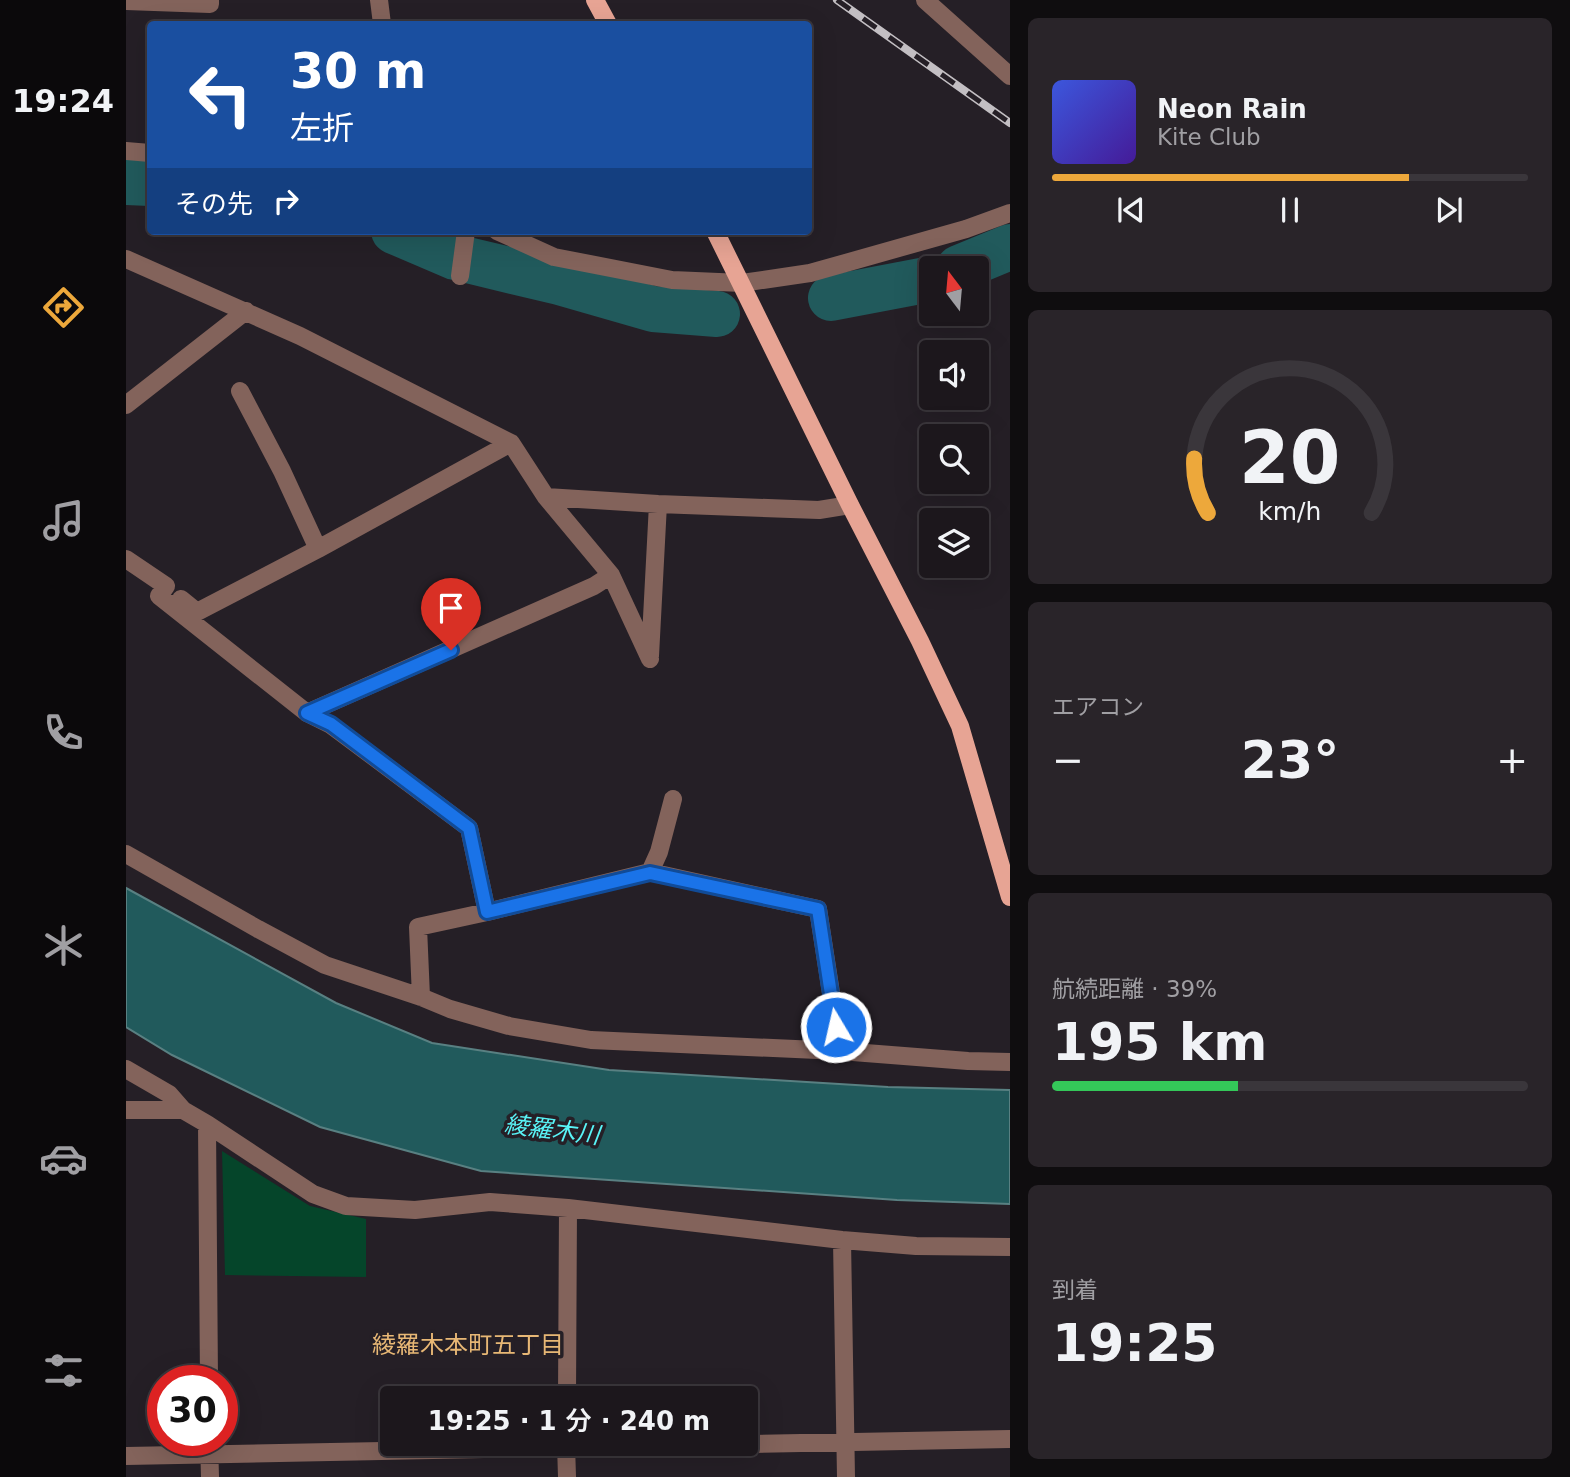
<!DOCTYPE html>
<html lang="ja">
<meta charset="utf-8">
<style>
:root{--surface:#1c171c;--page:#292429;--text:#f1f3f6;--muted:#a09fa3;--line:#3a363b;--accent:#eda83b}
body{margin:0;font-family:"DejaVu Sans","Noto Sans JP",sans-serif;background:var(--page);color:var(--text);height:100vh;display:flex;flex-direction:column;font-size:26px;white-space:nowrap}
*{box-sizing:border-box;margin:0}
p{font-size:23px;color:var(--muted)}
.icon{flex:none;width:38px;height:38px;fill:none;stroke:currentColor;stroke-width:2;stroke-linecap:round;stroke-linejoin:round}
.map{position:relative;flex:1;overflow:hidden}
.panel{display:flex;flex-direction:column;gap:18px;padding:18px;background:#0f0d0f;width:560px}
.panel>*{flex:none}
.top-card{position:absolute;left:21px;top:21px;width:665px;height:214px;border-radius:7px;box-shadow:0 7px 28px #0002,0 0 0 2px var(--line);background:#1a4fa0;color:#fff;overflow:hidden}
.needle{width:46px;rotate:344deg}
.tools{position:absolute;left:793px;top:256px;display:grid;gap:14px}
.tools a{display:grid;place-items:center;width:70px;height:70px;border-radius:7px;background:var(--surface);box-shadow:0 7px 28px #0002,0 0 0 2px var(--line);font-size:35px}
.speed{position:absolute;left:21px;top:1365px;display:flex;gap:14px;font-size:35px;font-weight:700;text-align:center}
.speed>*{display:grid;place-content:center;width:91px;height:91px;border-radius:50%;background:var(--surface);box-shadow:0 7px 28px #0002,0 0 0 2px var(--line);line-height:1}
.speed .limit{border:10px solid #d22;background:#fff;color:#111}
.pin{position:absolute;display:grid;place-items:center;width:60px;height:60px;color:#fff;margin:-72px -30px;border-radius:50% 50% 50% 0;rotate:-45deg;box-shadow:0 0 7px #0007}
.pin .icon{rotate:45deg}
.me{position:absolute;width:77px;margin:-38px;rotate:351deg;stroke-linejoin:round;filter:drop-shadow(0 0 5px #0008)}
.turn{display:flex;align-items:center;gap:24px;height:147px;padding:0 28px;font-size:32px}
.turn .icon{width:91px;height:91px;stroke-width:2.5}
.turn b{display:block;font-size:49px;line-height:60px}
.then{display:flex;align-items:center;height:66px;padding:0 28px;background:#0003;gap:14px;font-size:26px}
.big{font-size:52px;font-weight:600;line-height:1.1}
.panel .widget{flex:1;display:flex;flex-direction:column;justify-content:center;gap:10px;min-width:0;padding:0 24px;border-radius:10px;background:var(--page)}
.panel .dial{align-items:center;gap:0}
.dial svg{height:182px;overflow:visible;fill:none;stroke:var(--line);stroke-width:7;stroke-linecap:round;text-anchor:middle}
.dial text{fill:var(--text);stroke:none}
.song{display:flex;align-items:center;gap:21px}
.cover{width:84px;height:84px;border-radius:10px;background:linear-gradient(135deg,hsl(230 70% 55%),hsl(260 70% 35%))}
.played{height:7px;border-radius:4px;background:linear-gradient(90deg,var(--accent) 75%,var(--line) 75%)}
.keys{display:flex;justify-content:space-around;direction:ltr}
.heat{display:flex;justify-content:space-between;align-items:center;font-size:38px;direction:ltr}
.charge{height:10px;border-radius:5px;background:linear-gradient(90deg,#34c759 39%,var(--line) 0)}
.trip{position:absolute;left:254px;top:1386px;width:378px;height:70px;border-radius:7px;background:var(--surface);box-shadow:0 7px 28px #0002,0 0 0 2px var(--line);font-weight:600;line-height:70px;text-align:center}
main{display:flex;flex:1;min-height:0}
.dock{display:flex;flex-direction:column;width:126px;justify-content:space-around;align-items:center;background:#0b090b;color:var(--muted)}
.dock .icon{width:49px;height:49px}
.dock .on{color:var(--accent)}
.dock b{font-size:32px;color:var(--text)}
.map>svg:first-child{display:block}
.green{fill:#05452a}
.water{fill:#215a5c;stroke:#598082;stroke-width:2}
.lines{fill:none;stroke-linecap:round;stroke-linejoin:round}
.river{stroke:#215a5c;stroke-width:46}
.minor{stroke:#83635b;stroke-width:18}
.major{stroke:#e7a494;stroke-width:18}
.rail-casing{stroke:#c3bfc3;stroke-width:8}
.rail{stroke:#251f26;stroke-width:5;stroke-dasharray:16;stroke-linecap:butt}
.route-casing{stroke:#114b97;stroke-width:18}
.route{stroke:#1a73e8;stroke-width:12}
.labels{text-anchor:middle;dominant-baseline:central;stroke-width:7;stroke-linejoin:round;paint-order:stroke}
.water-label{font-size:24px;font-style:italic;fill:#59f4f7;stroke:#251f26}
.neighbourhood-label{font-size:24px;fill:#e7b775;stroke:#251f26}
</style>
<main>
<nav class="dock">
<b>19:24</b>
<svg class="icon on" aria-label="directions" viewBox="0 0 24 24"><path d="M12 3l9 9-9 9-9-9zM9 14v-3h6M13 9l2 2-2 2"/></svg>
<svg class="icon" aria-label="music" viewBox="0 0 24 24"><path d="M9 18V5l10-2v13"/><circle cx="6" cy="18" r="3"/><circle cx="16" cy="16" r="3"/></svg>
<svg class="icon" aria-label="phone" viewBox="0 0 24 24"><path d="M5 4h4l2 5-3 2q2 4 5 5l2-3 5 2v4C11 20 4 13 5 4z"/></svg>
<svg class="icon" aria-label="climate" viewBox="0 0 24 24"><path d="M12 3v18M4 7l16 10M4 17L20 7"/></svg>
<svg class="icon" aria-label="car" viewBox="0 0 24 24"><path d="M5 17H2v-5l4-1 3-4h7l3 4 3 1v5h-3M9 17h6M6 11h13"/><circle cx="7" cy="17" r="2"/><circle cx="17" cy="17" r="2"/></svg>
<svg class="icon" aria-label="filters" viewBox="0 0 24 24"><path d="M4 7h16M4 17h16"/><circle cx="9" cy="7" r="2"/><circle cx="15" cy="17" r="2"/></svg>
</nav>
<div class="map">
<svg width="884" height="1477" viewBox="0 0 884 1477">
<rect width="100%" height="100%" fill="#251f26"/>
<path class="green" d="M96 1151 184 1206 240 1219V1277L99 1275Z"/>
<path class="water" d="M0 888 210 1003 306 1043 483 1070 762 1087 884 1090V1204L771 1200 355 1171 194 1127 46 1055 0 1027Z"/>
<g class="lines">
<path class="river" d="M0 182 24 183
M268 231 329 257 433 282 527 309 591 314
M833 268 884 247
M705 298 805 279"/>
<path class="minor" d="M253 0 256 24
M799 0 884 76
M0 1 84 4V0
M0 151 24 153
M371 231 428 257 546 280 616 283 684 273 840 229 884 213
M0 259 174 336 385 443 420 497 485 575 524 659
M334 276 340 231
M114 391 156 471 192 549
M0 405 120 311
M420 497 532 504 693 510 724 505
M0 559 40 586 33 596 181 713 205 725 343 828 361 912 292 927 295 997
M55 599 71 612 192 549 385 443
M524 656 532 504
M181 713 468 586 485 575
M547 799 533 852 524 872 692 909 714 1051
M0 854 132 929 199 965 295 997 324 1009 383 1026 465 1040 714 1051 842 1061 884 1062
M361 912 524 872
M0 1069 43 1094 57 1110 81 1124 187 1194 220 1206 289 1210 364 1202 442 1208 716 1240 790 1246 884 1247
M0 1110H57
M81 1124 83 1381
M716 1240 720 1477
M441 1398 442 1208
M83 1440 84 1477
M440 1444 441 1477
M0 1456 884 1439"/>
<path class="major" d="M469 0 482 24
M589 231 724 505 794 641 834 726 884 897"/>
<g class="rail-casing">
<path id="rail" d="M711 0 884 123"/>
</g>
<use href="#rail" class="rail"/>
</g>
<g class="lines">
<g class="route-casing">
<path id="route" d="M325 650 181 713 205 724 343 828 361 912 524 873 692 909 710 1027"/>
</g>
<use href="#route" class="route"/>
</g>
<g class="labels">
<g class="water-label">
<text transform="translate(426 1130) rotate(7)">綾羅木川</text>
</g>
<g class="neighbourhood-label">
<text x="342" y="1345">綾羅木本町五丁目</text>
</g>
</g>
</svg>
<div class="tools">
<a><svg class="needle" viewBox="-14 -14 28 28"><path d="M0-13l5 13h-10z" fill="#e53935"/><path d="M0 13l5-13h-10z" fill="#a09fa3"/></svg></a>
<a><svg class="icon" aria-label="sound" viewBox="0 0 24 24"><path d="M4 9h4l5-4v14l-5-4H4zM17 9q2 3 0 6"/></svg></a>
<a><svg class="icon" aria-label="search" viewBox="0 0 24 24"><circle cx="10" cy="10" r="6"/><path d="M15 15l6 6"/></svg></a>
<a><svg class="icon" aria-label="layers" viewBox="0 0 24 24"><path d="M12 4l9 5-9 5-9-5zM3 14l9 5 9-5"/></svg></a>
</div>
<div class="speed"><div class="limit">30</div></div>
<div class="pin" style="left:325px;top:650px;background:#d93025"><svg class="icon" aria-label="arrive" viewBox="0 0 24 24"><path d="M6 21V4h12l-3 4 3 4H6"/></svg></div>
<svg class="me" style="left:710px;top:1027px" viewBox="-20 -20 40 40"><circle r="17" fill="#1a73e8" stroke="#fff" stroke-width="3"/><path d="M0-11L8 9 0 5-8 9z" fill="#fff"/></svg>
<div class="trip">19:25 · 1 分 · 240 m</div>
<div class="top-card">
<div class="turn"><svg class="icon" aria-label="left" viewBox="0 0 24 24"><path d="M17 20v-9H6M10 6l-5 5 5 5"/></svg><div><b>30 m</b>左折</div></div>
<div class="then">その先<svg class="icon" aria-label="right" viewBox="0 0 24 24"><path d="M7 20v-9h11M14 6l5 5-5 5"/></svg></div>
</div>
</div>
<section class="panel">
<div class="widget">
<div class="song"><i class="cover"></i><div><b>Neon Rain</b><p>Kite Club</p></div></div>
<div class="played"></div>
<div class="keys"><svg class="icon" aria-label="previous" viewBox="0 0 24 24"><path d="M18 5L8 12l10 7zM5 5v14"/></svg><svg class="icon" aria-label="pause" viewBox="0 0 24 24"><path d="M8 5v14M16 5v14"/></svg><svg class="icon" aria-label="next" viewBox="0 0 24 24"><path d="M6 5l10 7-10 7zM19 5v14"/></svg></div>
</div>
<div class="widget dial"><svg viewBox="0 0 100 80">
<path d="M14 69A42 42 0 1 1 86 69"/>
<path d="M14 69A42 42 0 0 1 8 45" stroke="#eda83b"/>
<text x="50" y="56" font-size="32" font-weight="700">20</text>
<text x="50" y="72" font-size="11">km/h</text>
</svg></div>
<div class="widget"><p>エアコン</p>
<div class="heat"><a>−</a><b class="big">23°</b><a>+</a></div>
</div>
<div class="widget"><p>航続距離 · 39%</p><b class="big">195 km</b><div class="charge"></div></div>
<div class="widget"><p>到着</p><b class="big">19:25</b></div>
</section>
</main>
